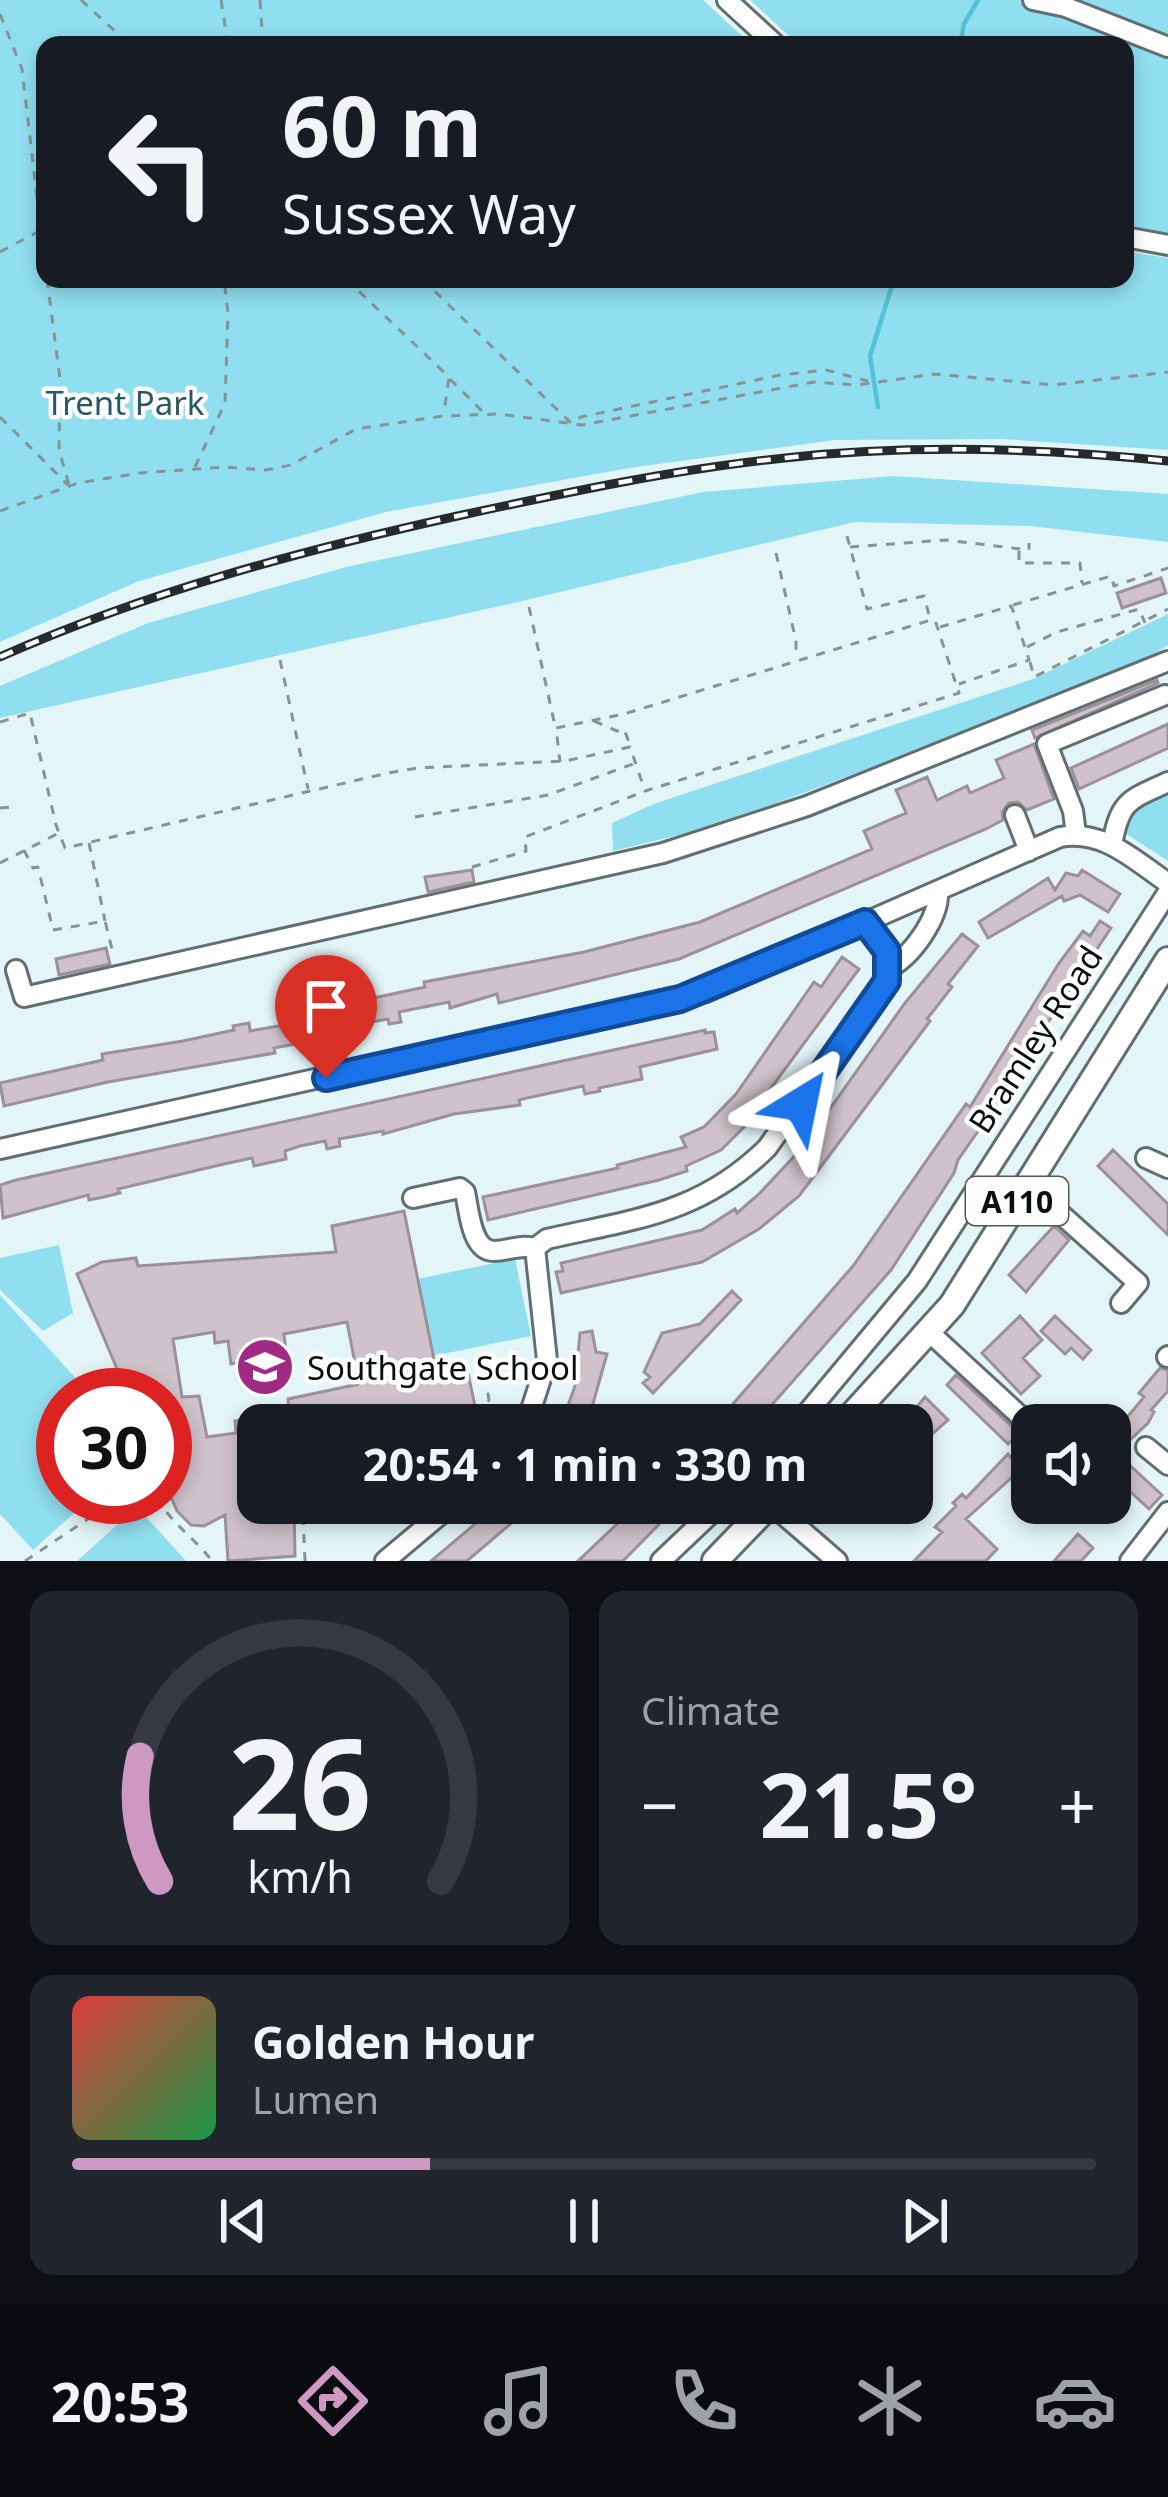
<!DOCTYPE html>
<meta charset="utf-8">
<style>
:root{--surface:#171b24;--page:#20242c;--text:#f1f3f6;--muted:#9ea1a6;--line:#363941;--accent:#cd99c3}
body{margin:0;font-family:"Noto Sans",sans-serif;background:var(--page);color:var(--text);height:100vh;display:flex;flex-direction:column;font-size:45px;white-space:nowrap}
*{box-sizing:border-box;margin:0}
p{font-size:39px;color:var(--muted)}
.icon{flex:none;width:66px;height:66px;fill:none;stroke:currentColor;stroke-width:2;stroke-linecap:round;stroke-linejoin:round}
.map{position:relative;height:1561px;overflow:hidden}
.drawer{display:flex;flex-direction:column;gap:30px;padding:30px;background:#0d0f14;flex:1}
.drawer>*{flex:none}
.guide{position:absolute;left:36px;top:36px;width:1098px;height:252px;border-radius:24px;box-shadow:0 6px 18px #0003;background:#171b24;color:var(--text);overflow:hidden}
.tools{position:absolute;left:1011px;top:1404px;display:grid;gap:24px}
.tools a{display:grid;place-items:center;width:120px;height:120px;border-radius:24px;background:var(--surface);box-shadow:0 6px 18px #0003;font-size:60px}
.speed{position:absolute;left:36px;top:1368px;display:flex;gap:24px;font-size:60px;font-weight:700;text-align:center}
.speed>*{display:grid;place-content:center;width:156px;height:156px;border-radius:50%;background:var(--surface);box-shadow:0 6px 18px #0003;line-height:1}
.speed .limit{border:18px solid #d22;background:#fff;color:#111}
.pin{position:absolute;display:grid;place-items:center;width:102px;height:102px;color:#fff;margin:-123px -51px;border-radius:50% 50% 50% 0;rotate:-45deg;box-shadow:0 0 12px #0007}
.pin .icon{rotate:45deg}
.me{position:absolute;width:132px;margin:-66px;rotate:35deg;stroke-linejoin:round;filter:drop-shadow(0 0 9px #0008)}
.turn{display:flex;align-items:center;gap:42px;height:252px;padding:0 48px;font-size:54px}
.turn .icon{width:156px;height:156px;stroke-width:2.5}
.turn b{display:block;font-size:84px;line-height:102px}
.big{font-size:90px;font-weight:700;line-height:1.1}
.drawer .tile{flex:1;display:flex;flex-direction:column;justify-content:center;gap:18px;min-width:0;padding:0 42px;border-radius:24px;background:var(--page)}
.drawer .dial{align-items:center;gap:0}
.dial svg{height:312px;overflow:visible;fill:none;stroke:var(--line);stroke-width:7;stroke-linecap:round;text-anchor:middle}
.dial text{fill:var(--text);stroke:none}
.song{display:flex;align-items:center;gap:36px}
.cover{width:144px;height:144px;border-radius:18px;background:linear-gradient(135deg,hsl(0 70% 55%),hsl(140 70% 35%))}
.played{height:12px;border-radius:6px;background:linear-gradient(90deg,var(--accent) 35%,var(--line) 35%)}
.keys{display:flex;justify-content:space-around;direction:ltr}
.heat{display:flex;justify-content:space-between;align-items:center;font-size:66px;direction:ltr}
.drawer .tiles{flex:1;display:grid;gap:30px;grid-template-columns:1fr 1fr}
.tile:last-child{grid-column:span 2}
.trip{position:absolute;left:237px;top:1404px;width:696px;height:120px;border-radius:24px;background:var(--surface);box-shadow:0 6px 18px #0003;font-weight:700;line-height:120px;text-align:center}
.tabs{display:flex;height:192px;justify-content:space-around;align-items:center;background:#090b0e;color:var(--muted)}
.tabs .icon{width:84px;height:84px}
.tabs .current{color:var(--accent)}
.tabs b{font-size:54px;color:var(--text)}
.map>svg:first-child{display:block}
.green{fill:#90dff0}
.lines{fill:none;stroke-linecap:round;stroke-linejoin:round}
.stream{stroke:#53c1d7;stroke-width:4.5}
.building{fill:#cfc2ca;stroke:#9d9199;stroke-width:3;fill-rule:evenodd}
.minor-casing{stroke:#616f73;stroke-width:24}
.major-casing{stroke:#616f73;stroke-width:30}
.path{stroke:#879395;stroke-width:3;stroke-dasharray:9 9;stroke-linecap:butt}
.minor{stroke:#fff;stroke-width:18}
.major{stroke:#fff;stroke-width:24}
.rail-casing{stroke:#252b2d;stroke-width:9}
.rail{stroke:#fefefe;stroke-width:4.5;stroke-dasharray:14;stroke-linecap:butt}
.route-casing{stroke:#114b97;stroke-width:30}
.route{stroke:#1a73e8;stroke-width:21}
.labels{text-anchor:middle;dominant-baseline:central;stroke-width:9;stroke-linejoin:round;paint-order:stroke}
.shield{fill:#fefefe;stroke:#525657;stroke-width:3}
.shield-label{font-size:30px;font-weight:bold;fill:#090e10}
.park-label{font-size:33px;fill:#295862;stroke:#fefefe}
.street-label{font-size:33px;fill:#090e10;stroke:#fefefe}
.poi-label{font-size:33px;fill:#090e10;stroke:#fefefe;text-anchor:start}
</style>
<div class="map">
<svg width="1168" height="1561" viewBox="0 0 1168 1561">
<rect width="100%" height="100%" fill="#e4f5f8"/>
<path class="green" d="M0 0H703L752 45H45V279H1125V251L1168 258V450L1001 439 835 440 629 468 386 512 139 581 0 642Z
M750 0H1168V245L1125 231V45H799Z
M894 476 1168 494V542L1030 526 855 522 518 602 0 718V686L148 623 346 567 703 492Z
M1168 614V645L1154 654 950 738 715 826 613 851 612 823 656 803 1033 679Z
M1168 790V861L1125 833C1125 807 1147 801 1168 790Z
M59 1245 73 1313 43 1331 0 1290V1258Z
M515 1259 531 1336 433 1356 417 1279Z
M0 1295 91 1395H63V1497H92L33 1550 0 1514Z
M137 1507 186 1561H77Z"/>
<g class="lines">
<path class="stream" d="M960 45 964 24 978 0
M878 407 870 356 894 279"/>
</g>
<path class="building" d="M1161 578 1166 593 1122 608 1117 593Z
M1157 680 1158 683 1035 738 1032 730Z
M1168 724V748L1079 789 1071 768Z
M1034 744 1054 799 1027 810 1018 802 1009 803 1002 812 1003 820 986 829 679 959 499 1003 497 994 450 1008 449 1002 399 1012 401 1022 389 1024 388 1019 354 1025 355 1033 274 1048 275 1053 108 1082 4 1106 0 1083 103 1060 102 1054 183 1041 234 1030 233 1026 249 1023 250 1031 284 1025 283 1021 337 1010 336 1006 425 987 424 982 584 952 700 922 872 849 864 831 906 813 896 790 927 777 937 800 967 786 970 793 1004 778 996 760Z
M472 870 474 882 428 892 425 877Z
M1082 870 1120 894 1108 912 1080 895 1064 901 1062 896 988 938 979 922 1048 878 1055 890 1066 873 1078 876Z
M1100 921 1111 928 1010 1079 1013 1081 958 1160 954 1173 891 1270 754 1425H719L729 1415 726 1412 853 1266 966 1104 970 1107 1059 963 1083 931 1090 936Z
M962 934 978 946 948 984 952 987 927 1019 930 1021 799 1196 759 1229 702 1262 561 1293 556 1272 563 1271 561 1263 702 1230 735 1209 737 1213 759 1194 802 1148 905 1003Z
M106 948 110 964 59 975 56 959Z
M842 957 859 969 751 1115 753 1118 721 1150 686 1166 687 1171 659 1180 488 1220 483 1197 618 1168 617 1165 686 1147 681 1137 704 1127 736 1094 814 982 821 987Z
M705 1030V1033L714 1032 717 1049 640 1067 642 1079 599 1088 600 1091 585 1094 583 1086 527 1098 519 1100 520 1105 454 1114 383 1134V1131L339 1139 340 1146 327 1149 325 1141 300 1146 285 1151 286 1159 254 1166 252 1158 224 1164 118 1189 120 1193 104 1197 89 1200 88 1195 3 1218 0 1185 16 1180Z
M1113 1150 1168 1204V1235L1098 1166Z
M404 1211 437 1374 467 1368 475 1406 443 1413 446 1425H258V1503H294L295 1556 228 1561 225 1515 204 1526 191 1525 177 1511 165 1483V1395H128L77 1274 102 1262 136 1258 138 1266 336 1252 332 1226ZM347 1322 359 1384 288 1399 289 1412 235 1421 236 1433 207 1437 199 1396 182 1397 173 1339 214 1332 215 1343 228 1341 231 1364 286 1352 284 1334Z
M1054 1226 1069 1240 1026 1292 1009 1275Z
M732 1291 741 1300 653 1393 643 1383 650 1377 644 1372 662 1333 700 1324Z
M1020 1316 1042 1340 1023 1358 1040 1376 1021 1394 982 1353Z
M1055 1316 1091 1350 1083 1359 1071 1348 1065 1354 1041 1331Z
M592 1331 596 1352 607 1354 587 1425H561L575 1386 580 1333Z
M1160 1368 1168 1370V1391L1151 1410 1154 1412 1148 1423 1131 1439 1118 1428 1144 1397 1139 1393Z
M956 1375 1019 1433 1008 1444 947 1385Z
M925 1397 948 1420 912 1452V1424L907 1419Z
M1008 1454 1021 1469 966 1519 997 1549 986 1561H914L942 1532 935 1527 956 1506 953 1503 962 1494 966 1498Z
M1123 1459 1162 1495 1149 1509 1110 1473Z
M500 1503H535L467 1561H431Z
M639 1503H680L623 1561H578Z
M1078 1534 1093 1548 1081 1561H1054Z"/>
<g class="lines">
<g class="minor-casing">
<path id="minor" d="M727 0 776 45
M1033 0 1066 7 1168 47
M1125 237 1168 245
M1015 815 1029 851
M1076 834 1073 811 1047 744 1165 695
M1112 845C1120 800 1129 800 1168 782
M889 968C912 956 940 917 938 891
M16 970 24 997 663 853 807 806 1168 661
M0 1149 706 992 1060 837C1103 829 1134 860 1168 883
M1146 1158 1168 1168
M1027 1184 1138 1283 1121 1303
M413 1198 460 1188 465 1192C469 1210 471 1251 494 1251 509 1251 519 1244 535 1248
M929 1332 1032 1427
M1167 1357 1168 1356
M526 1425 547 1360 535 1248 547 1239C634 1219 700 1214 767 1148L887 981V951L865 922
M797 1425 917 1281 1168 892
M1146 1447 1168 1465
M1030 1459 1032 1457
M740 1503 755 1519
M771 1504 837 1561
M385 1561 454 1503
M661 1561 722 1503
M1130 1561 1168 1512"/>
</g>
<g class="major-casing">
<path id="major" d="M843 1425 952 1305 1168 960
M715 1561 771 1503"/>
</g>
<path class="path" d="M81 0 130 45
M221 0 228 45
M260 0 263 45
M0 14 22 69 45 266
M0 252 45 228
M47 279 60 379 59 450 69 485
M346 279 449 377 444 412
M422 279 571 423 581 417 780 375 826 370 868 381
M450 379 485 414
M0 417 68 485
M195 467 225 403 228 313 224 279
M0 511 78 483 140 473 225 467 266 470 291 465 356 429 443 416 499 414 582 425 814 382 856 385 935 374 1053 385 1168 372
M847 536 867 609 924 596 930 619
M850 547 946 540 1029 550V543
M1019 551V563H1080L1082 583
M776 553 796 641V658
M1013 605 1111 576 1114 586 1168 568
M529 607 555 726
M940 627 1011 606 1014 613 1029 660 959 684
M1027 647 1057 632 1139 609 1145 623
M280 660 308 789
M1030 662 1034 677 1168 609
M594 721 617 731 624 729 630 745
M0 722 30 713 56 825 65 848 388 773 417 768 565 761 630 747 645 791 959 693 935 620H931L624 714 556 728 560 762
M0 808 13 807
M415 817 548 795 633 764
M89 843 105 921
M24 850 33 868 38 867 53 930 105 921 114 957
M0 863 57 834
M472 867 526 851 525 837 643 792
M461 1425C469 1414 479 1414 489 1400L482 1358
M157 1497C170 1523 194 1537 212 1561
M25 1561 121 1497
M305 1561 303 1517C320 1506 339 1518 357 1503"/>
<use href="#minor" class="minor"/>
<use href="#major" class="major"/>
<g class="rail-casing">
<path id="rail" d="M0 657C149 591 303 550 462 515 569 492 676 469 785 458 912 444 1041 448 1168 461"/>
</g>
<use href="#rail" class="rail"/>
</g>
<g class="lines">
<g class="route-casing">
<path id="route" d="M326 1078 680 999 865 922 887 951V981L801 1104"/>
</g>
<use href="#route" class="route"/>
</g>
<defs>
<g id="school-disc" transform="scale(3)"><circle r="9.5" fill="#a02a84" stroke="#fefefe"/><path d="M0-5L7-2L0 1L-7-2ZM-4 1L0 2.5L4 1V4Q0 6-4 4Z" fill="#fff"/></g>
</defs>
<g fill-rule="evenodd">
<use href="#school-disc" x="265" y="1367"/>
</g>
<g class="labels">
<rect class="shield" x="966" y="1177" width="102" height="48" rx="9"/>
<g class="shield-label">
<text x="1017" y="1201">A110</text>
</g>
<g class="park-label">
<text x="125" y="402">Trent Park</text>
</g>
<g class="street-label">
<text transform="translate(1035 1039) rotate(-57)">Bramley Road</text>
</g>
<g class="poi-label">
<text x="307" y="1367">Southgate School</text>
</g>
</g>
</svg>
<div class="tools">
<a><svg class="icon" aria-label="sound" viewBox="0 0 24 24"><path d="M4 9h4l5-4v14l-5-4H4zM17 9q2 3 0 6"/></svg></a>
</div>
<div class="speed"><div class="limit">30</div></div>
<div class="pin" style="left:326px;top:1078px;background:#d93025"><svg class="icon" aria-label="arrive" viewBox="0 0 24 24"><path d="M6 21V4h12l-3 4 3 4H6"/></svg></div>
<svg class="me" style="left:801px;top:1104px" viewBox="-20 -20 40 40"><path d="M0-17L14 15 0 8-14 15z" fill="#1a73e8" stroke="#fff" stroke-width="4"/></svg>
<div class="trip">20:54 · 1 min · 330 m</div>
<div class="guide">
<div class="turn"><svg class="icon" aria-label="left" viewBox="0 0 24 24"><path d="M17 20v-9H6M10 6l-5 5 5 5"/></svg><div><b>60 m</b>Sussex Way</div></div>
</div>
</div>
<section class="drawer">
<div class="tiles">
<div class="tile dial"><svg viewBox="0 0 100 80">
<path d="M14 69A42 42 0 1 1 86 69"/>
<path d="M14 69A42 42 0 0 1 9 37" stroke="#cd99c3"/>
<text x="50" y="56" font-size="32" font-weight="700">26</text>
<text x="50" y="72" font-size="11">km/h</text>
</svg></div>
<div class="tile"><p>Climate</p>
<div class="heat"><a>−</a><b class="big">21.5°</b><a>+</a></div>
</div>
<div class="tile">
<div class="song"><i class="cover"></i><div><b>Golden Hour</b><p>Lumen</p></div></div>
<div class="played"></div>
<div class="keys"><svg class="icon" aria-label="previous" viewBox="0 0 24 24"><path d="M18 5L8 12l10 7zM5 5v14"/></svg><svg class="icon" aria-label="pause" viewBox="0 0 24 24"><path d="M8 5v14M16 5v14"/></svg><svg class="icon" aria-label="next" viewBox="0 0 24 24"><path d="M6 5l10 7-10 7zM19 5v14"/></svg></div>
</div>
</div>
</section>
<nav class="tabs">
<b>20:53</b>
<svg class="icon current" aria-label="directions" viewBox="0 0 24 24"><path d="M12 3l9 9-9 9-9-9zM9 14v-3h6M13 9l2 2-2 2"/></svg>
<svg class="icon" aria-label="music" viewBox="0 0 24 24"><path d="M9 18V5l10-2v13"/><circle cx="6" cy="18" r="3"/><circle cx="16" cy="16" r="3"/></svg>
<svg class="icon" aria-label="phone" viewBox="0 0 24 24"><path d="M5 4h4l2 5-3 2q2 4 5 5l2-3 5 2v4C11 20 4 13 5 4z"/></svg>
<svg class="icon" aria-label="climate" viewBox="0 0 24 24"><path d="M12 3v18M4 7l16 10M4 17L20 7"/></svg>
<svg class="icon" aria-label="car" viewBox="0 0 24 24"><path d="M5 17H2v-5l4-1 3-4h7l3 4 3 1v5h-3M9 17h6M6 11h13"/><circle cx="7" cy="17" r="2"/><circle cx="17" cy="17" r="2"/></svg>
</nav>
